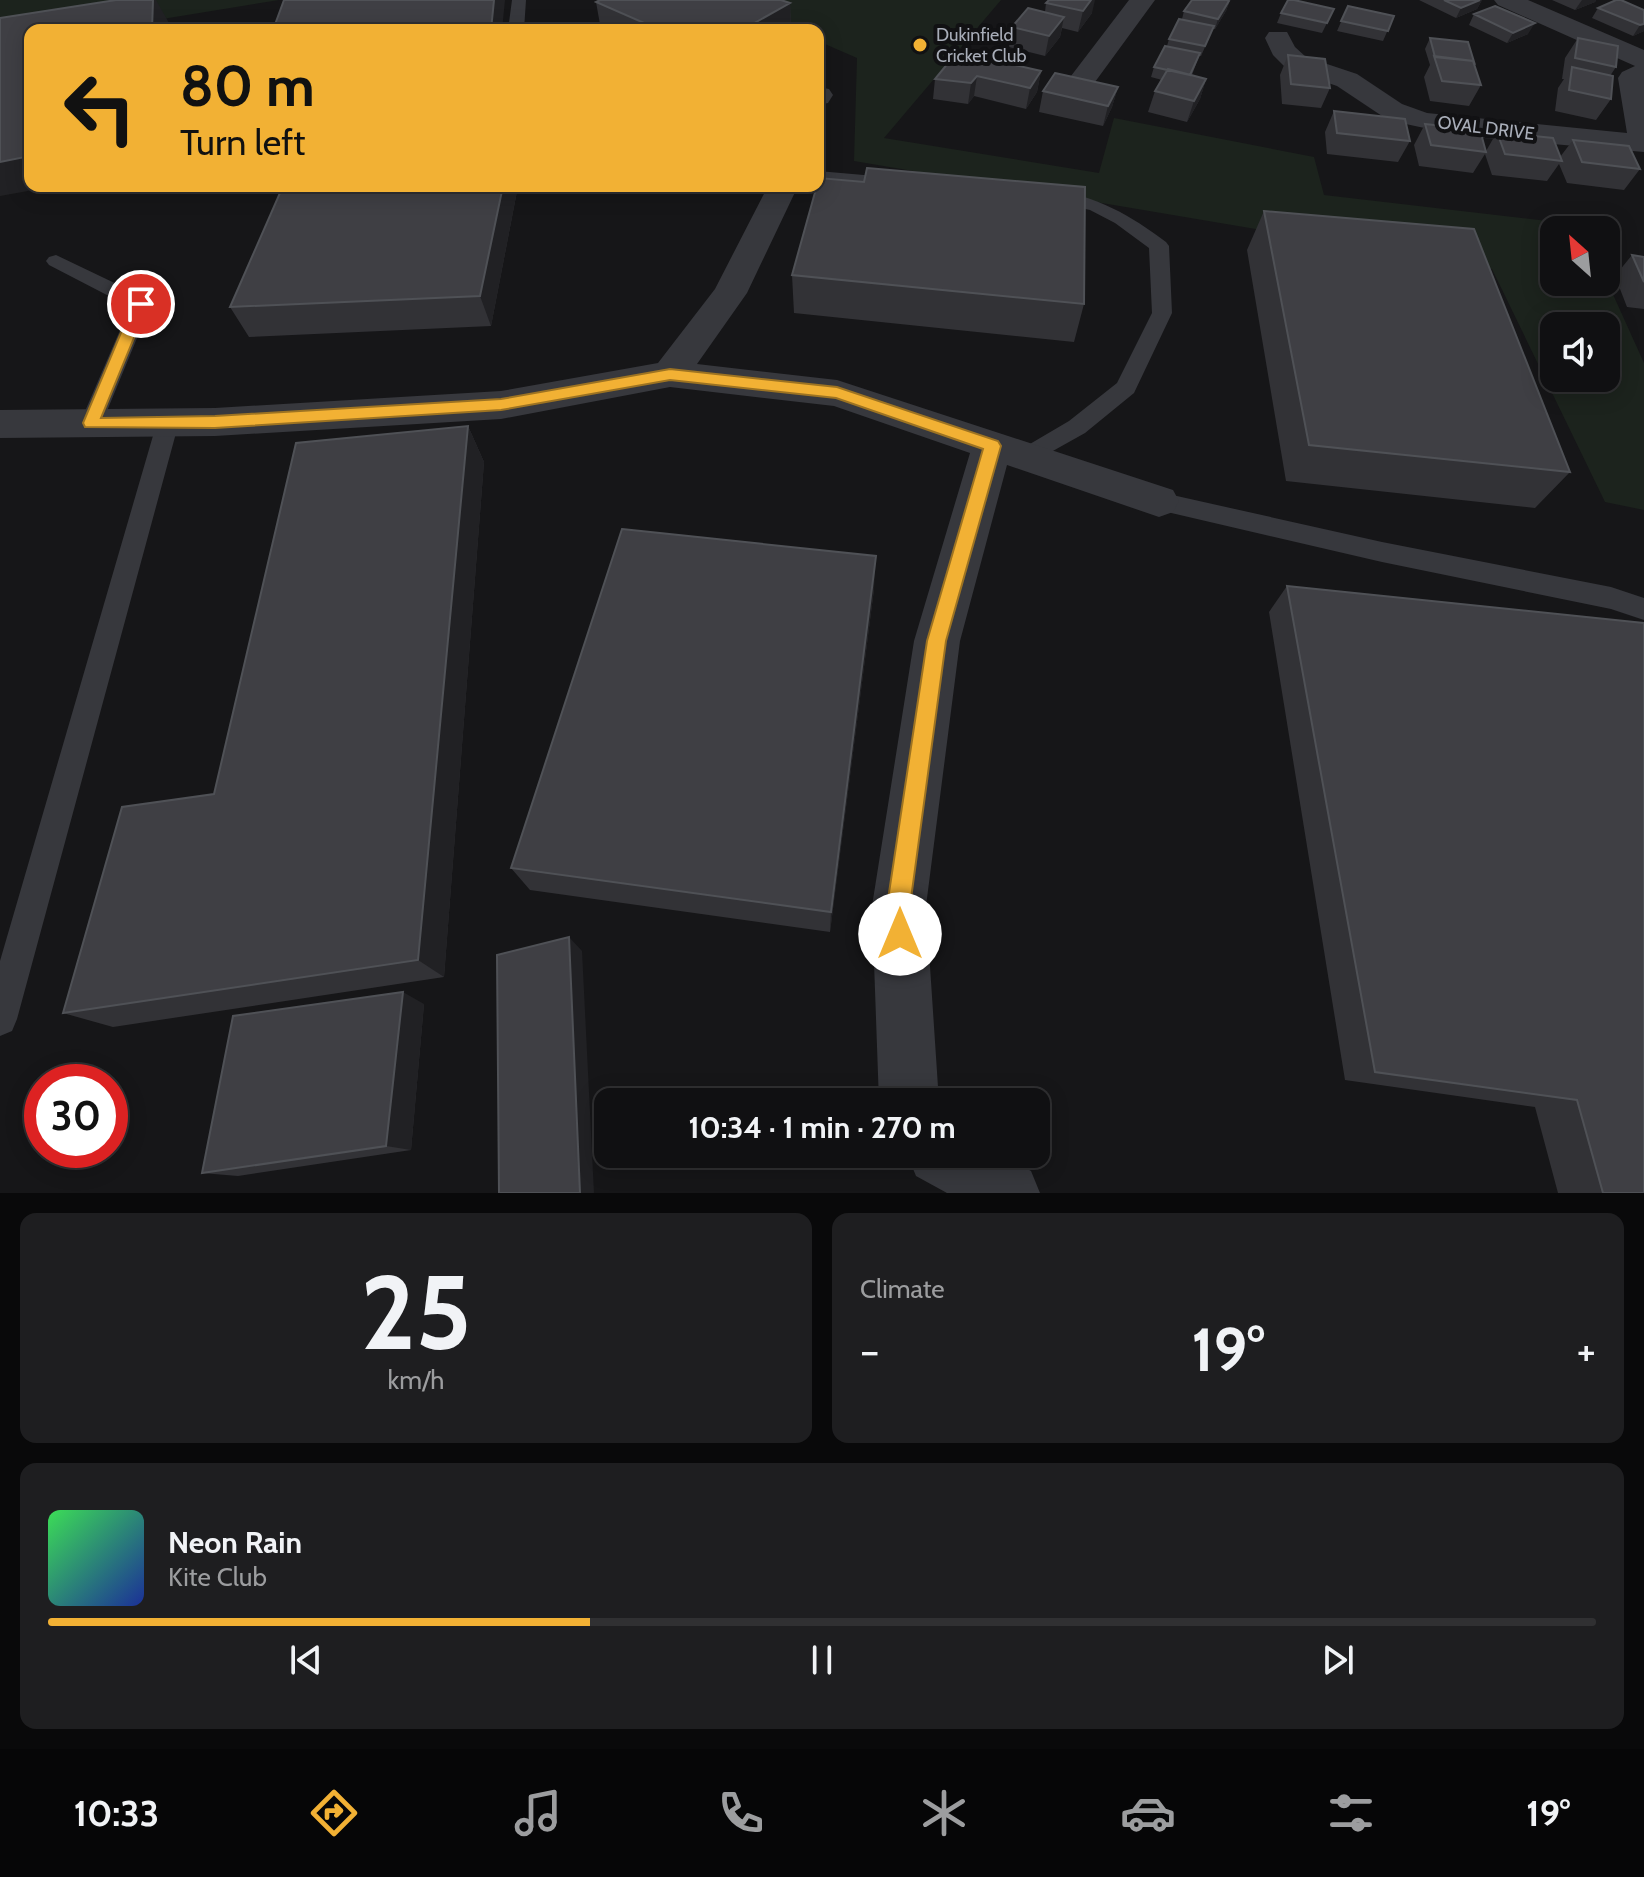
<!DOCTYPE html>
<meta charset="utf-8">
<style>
:root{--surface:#101012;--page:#1e1e20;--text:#f1f3f6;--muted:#9c9d9f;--line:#303032;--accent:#f2b134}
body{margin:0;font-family:Cabin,sans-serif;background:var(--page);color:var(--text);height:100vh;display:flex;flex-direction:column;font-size:30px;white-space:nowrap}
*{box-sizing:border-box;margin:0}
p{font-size:26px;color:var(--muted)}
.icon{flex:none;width:44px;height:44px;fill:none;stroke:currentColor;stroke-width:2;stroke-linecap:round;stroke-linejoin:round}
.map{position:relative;height:1193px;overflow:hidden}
.sheet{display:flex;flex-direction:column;gap:20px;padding:20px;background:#09090a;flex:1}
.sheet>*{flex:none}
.banner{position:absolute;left:24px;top:24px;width:800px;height:168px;border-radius:16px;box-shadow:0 4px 20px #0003,0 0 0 2px var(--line);background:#f2b134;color:#111;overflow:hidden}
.needle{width:52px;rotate:333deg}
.controls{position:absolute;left:1540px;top:216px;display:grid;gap:16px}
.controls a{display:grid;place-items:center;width:80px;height:80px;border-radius:16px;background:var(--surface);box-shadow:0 4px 20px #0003,0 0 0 2px var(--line);font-size:40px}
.speed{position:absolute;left:24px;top:1064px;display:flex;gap:16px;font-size:40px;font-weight:700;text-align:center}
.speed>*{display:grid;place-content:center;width:104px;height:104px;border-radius:50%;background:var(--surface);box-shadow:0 4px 20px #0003,0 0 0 2px var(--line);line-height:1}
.speed .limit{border:12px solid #d22;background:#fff;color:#111}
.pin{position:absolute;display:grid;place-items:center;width:68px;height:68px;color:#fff;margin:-34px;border:4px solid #fff;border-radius:50%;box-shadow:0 2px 8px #0007}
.me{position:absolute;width:88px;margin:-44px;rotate:0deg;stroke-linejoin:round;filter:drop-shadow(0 0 6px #0008)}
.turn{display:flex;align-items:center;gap:28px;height:168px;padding:0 24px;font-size:36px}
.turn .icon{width:104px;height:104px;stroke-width:2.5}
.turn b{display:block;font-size:56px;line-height:68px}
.big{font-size:60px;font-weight:700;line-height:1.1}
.sheet .widget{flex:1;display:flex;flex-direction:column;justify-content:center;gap:12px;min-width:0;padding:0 28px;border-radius:16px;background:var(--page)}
.sheet .dial{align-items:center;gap:0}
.dial b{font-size:104px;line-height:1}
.song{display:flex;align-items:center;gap:24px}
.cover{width:96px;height:96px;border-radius:12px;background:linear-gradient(135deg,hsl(130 70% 55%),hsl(230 70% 35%))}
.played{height:8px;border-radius:4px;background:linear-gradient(90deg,var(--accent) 35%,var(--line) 35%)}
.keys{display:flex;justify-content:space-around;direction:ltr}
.heat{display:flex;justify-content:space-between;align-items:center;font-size:44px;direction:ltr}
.sheet .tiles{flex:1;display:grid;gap:20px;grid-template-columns:1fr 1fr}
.widget:last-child{grid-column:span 2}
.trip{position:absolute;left:594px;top:1088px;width:456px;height:80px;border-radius:16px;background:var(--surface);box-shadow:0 4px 20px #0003,0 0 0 2px var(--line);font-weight:700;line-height:80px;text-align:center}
.tab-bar{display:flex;height:128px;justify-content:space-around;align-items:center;background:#060607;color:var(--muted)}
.tab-bar .icon{width:56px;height:56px}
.tab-bar .on{color:var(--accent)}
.tab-bar b{font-size:36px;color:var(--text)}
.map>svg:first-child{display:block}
.green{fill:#1c231d;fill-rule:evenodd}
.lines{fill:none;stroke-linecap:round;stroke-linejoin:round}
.service{fill:#37383d;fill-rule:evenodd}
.minor{fill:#37383d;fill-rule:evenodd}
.wall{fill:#323236}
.shaded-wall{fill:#212124}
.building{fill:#3f3f44;stroke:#4f5156;stroke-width:2}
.route{fill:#f2b134;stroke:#9d7322;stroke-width:2}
.poi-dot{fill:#f2b134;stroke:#111113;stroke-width:3}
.labels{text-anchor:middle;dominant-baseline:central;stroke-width:8;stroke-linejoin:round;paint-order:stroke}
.far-poi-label{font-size:18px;fill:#a8adb8;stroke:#111113;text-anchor:start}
.far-street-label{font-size:18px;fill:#a8adb8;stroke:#111113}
</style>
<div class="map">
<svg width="1644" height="1193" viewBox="0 0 1644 1193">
<rect width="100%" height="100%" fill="#161618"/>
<path class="green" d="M0 0H279L95 30H30L0 42Z
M720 0H1001L884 138 1099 173 1114 118 1314 157 1324 195 1582 225 1584 230H1554V282H1606V279L1644 363V510L1605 502 1492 269 854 161 857 58 818 41V30H791ZM1554 326H1606V378H1554Z"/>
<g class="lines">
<path class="service" d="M512 0H526L524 30H508Z
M818 171 898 178 907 183 898 188 818 181Z
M1052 190C1097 196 1130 215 1166 242L1169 246 1172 313 1134 393 1085 433 1026 466 1018 463 1014 457 1018 451 1069 421 1117 383 1152 313 1149 248 1115 223 1090 210 1045 200 1043 196 1045 192Z
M56 255 148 299 151 304 102 423 99 429 91 431 83 429 80 423 130 307 49 265 46 261 49 257Z
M168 414 176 416 179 422 17 1019 12 1031 0 1036V961L157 422 160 416Z
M1159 492 1382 542 1611 587 1644 598V620L1611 609 1382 562 1150 508 1147 501 1150 494Z"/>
<path class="minor" d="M1129 0H1155L1095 82 1085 84 1075 82 1071 76Z
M1494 0H1528L1644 50V152L1462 136 1401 123 1382 116 1337 86 1287 69 1273 55 1265 38 1269 32H1287L1295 47 1306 57 1357 74 1402 104 1427 113 1627 133 1618 78 1622 72 1635 66 1498 5Z
M818 87 829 89 833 95 828 103 818 105Z
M768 186H798L747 293 697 364 837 380 1173 490 1179 501 1173 512 1159 517 1007 465 960 641 926 906 939 1102H879L872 906 914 641 970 453 834 406 670 387 501 419 215 436 0 438V410L215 408 501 391 658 363 715 289Z
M907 1154H1000L1031 1171 1040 1193H947L916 1176Z"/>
</g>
<path class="wall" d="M1419 0H1482L1477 9 1456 18Z
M1552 0H1596L1595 2 1575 10Z
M596 2 790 3 791 30H601Z
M1046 3 1092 13 1078 32 1062 28 1060 37 1045 56 1009 47 1012 27 1045 12Z
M1229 3 1226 11 1215 29H1213L1201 56H1199L1192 75 1206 79 1200 99 1187 122 1148 112 1155 91 1162 80 1151 77 1154 67 1167 46 1169 39 1182 19 1184 11Z
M1348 6 1394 16 1383 41 1337 31Z
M1598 8 1644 10V31L1633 36 1592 18Z
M1334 9 1322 33 1277 23 1281 13Z
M1474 14 1528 34 1507 43 1469 25Z
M1430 38 1481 85 1469 106 1430 101 1424 77 1430 65 1425 49Z
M1578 38 1616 67 1610 76 1611 99 1596 120 1555 111 1558 88 1564 79H1562L1565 58Z
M1288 55 1330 88 1321 108 1282 104 1280 75Z
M1041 71 1037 92 1026 109 974 96 968 104 933 99 935 79Z
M1118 87 1112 107 1103 126 1039 112 1043 91Z
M1334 111 1410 141 1398 162 1327 154 1325 132Z
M1425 124 1486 151 1497 132 1560 157 1573 140 1640 169 1624 190 1567 183 1559 164 1547 181 1492 175 1485 154 1473 173 1419 166 1414 145Z
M283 186H518L491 326 249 337 230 307Z
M1264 211 1570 472 1535 508 1286 481 1247 250Z
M1632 255 1644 257V309L1627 307 1615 276Z
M792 275 1084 304 1074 342 794 313Z
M468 426 484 462 444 977 113 1027 63 1013Z
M1287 586 1644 1193H1558L1535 1107 1345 1080 1269 612Z
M874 589 830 932 530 890 511 868Z
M424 1004 411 1150 238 1176 202 1173Z"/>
<path class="shaded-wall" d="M153 0H156L169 23V30H152Z
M494 0H505L502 30H491Z
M1089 0H1095L1092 13 1078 32 1083 11Z
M1229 0H1230L1226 11 1215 29 1218 19Z
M1480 0H1482L1477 9 1456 18 1461 8Z
M1582 0H1596L1595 2 1575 10Z
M790 3 791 30H742Z
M1064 17 1060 37 1045 56 1049 36Z
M1535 23 1528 34 1507 43 1513 33Z
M1644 24V31L1633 36 1640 25Z
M1041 71 1037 92 1026 109 1030 88Z
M977 76 974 96 968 104 971 83Z
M1206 79 1200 99 1187 122 1194 101Z
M1118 87 1112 107 1103 126 1108 106Z
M30 156V186H55L0 196V162Z
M503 186H518L491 326 480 296Z
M468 426 484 462 444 977 418 960Z
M876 556 874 589 830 932 831 912Z
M569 937 582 951 594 1193H580Z
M403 992 424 1004 411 1150 386 1146Z"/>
<path class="building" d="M116 0H153L152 30H30V156L0 162V18Z
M284 0H494L491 30H273Z
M600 0H781L790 3 742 30H660L596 2Z
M1049 0H1091L1083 11 1046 3Z
M1192 0H1227L1229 1 1218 19 1184 11Z
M1288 0H1294L1334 9 1327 23 1281 13Z
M1444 0H1480L1461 8Z
M1616 0H1621L1644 10V24L1640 25 1598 8Z
M1348 6 1394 16 1388 31 1341 21Z
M1495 6 1535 23 1513 33 1474 14Z
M1028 8 1064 17 1049 36 1012 27Z
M1179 19 1214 26 1205 46 1169 39Z
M1430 38 1468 42 1475 65 1473 61 1435 57Z
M1578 38 1618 46 1616 67 1575 58Z
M1165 46 1200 53 1190 75 1154 67Z
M957 52 1041 71 1030 88 977 76 971 83 935 79Z
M1288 55 1325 59 1330 88 1291 84Z
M1434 56 1473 61 1481 85 1442 81Z
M1572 67 1613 76 1611 99 1569 90Z
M1168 69 1206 79 1194 101 1155 91Z
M1055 73 1118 87 1108 106 1043 91Z
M1334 111 1405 119 1410 141 1337 133Z
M1425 124 1480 130 1486 152 1431 145Z
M1497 132 1553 138 1562 161 1505 154Z
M1573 140 1629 146 1640 169 1582 162Z
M867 168 1085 187 1084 304 792 275 819 178 864 182Z
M283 186H503L480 296 230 307Z
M1264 211 1474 229 1570 472 1309 445Z
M1632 255 1644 257V282Z
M468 426 418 960 63 1013 122 807 214 794 296 443Z
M622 529 876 556 831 912 511 868Z
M1287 586 1644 623V1193H1603L1577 1100 1375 1072Z
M569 937 580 1193H499L497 955Z
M403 992 386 1146 202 1173 233 1016Z"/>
<path class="route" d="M141 299 148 304 101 418 215 416 501 399 670 369 837 387 998 441 1001 446 946 641 910 906 912 934 908 942 900 945 892 942 887 906 927 641 983 449 836 398 670 380 501 410 215 428 85 427 83 423 133 304Z"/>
<circle class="poi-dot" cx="920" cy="45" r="8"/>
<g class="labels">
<g class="far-poi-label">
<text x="936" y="35">Dukinfield<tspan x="936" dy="21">Cricket Club</tspan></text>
</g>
<g class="far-street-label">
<text transform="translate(1486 128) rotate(7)">OVAL DRIVE</text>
</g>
</g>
</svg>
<div class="controls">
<a><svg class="needle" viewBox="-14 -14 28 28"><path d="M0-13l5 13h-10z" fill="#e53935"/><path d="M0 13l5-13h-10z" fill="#9c9d9f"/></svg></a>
<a><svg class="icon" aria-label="sound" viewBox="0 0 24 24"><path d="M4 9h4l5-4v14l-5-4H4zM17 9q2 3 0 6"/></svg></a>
</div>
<div class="speed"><div class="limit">30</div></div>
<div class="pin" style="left:141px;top:304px;background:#d93025"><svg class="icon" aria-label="arrive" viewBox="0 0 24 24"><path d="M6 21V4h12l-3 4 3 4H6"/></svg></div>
<svg class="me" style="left:900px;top:934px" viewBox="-20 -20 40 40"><circle r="19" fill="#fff"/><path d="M0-13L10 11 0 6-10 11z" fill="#f2b134"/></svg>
<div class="trip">10:34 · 1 min · 270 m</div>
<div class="banner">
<div class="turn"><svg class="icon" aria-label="left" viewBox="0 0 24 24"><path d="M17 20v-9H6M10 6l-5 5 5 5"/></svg><div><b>80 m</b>Turn left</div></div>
</div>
</div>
<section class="sheet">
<div class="tiles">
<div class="widget dial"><b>25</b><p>km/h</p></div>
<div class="widget"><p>Climate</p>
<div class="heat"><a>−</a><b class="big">19°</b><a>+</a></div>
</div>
<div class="widget">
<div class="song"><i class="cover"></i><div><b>Neon Rain</b><p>Kite Club</p></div></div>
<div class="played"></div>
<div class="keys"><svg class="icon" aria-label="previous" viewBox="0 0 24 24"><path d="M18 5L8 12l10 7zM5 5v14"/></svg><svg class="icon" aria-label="pause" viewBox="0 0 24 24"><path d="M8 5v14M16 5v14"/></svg><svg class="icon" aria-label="next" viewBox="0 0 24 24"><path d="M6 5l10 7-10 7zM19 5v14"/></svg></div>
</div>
</div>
</section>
<nav class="tab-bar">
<b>10:33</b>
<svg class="icon on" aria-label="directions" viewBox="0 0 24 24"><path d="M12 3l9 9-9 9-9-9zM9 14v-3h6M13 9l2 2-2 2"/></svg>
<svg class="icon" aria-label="music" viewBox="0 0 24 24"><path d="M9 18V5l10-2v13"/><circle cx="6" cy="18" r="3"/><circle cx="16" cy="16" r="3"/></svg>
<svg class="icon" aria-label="phone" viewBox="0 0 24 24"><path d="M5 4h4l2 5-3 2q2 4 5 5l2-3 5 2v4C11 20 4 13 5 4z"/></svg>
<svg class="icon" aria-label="climate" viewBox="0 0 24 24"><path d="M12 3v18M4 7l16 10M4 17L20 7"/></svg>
<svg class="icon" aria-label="car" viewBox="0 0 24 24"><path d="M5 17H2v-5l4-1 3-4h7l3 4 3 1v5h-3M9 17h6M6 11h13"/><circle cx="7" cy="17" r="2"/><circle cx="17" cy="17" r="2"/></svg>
<svg class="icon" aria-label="filters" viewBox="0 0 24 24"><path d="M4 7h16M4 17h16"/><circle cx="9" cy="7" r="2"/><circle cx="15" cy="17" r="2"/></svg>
<b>19°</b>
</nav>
